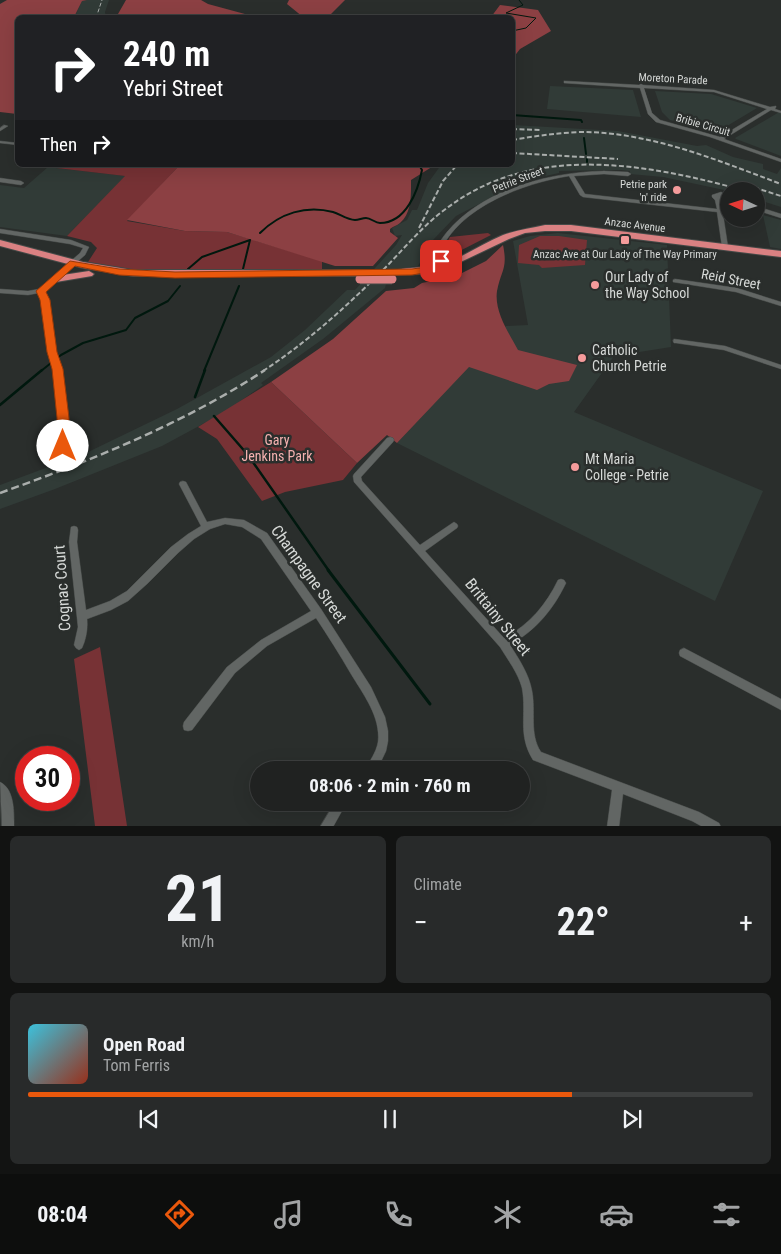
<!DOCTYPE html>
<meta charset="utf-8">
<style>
:root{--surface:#202221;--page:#282a2a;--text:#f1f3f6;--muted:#a2a4a5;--line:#3d3f3f;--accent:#ea580c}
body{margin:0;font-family:"Roboto Condensed",sans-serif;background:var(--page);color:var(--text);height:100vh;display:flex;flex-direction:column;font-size:19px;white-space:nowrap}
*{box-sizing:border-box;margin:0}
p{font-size:16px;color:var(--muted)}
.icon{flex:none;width:28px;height:28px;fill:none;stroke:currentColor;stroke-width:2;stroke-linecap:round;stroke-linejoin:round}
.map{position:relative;height:826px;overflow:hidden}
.side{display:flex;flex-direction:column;gap:10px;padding:10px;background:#121312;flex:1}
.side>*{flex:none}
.banner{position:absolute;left:15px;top:15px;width:500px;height:152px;border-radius:8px;box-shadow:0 5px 20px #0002,0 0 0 1px var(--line);background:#202124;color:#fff;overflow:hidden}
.needle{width:32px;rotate:274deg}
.buttons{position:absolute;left:720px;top:182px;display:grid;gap:10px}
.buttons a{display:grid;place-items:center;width:45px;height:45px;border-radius:50%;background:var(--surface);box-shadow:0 5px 20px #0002,0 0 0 1px var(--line);font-size:25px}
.speed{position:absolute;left:15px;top:746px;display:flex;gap:10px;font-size:25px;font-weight:700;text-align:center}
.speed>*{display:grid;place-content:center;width:65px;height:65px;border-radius:50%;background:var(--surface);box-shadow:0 5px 20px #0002,0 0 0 1px var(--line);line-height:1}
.speed .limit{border:8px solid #d22;background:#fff;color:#111}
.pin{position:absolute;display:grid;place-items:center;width:42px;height:42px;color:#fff;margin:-21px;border-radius:10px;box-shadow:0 2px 8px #0006}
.me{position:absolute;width:55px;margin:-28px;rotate:0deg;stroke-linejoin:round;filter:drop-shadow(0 0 4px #0008)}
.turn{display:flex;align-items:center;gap:18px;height:105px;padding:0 25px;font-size:22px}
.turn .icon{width:65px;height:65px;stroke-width:2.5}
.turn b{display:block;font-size:35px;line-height:42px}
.then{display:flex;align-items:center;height:48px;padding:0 25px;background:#0003;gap:10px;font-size:19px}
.big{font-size:38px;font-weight:700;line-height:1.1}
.side .tile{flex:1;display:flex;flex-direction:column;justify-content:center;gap:8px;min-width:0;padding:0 18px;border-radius:8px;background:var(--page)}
.side .dial{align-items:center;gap:0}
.dial b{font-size:65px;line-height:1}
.song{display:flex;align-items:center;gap:15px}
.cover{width:60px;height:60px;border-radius:8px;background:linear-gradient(135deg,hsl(190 70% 55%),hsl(10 70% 35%))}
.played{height:5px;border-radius:2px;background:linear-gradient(90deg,var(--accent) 75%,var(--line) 75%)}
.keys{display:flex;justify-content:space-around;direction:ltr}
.heat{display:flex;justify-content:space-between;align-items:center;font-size:28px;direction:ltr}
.side .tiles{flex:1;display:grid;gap:10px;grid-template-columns:1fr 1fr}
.tile:last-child{grid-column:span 2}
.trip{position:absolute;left:250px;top:761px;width:280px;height:50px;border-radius:25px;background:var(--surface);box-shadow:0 5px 20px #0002,0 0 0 1px var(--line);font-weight:700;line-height:50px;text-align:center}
.tabs{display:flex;height:80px;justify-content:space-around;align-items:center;background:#0d0e0d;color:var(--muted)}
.tabs .icon{width:35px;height:35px}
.tabs .active{color:var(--accent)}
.tabs b{font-size:22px;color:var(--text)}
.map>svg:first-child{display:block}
.built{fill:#313b37}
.green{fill:#773235}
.forest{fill:#8c4043}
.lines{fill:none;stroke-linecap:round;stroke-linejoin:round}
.stream-far3{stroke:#00180e;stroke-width:1}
.stream-far2{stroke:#00180e;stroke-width:2}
.stream-far1{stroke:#00180e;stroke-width:2.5}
.stream{stroke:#00180e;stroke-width:3}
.minor-casing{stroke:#454947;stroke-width:1}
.highway-casing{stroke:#454947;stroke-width:2}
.minor{fill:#626664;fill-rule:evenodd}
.highway{fill:#da8182;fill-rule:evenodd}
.rail-far2{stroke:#aaaeac;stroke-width:1;stroke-dasharray:4 2;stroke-linecap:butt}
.rail-far1{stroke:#aaaeac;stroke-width:2;stroke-dasharray:5 2.5;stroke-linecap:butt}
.rail{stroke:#aaaeac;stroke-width:2.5;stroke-dasharray:8 4;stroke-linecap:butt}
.highway-bridge-casing{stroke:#454947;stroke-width:11;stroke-linecap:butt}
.highway-bridge{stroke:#da8182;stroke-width:9}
.route{fill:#ea580c;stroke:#983908}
.poi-dot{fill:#f59b9b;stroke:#2a2e2c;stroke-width:2}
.labels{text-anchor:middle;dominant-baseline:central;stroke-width:5;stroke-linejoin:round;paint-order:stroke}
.far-street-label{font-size:11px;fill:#d6d9d7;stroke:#2a2e2c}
.far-poi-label{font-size:11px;fill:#d6d9d7;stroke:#2a2e2c;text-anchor:end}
.poi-label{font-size:14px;fill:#d6d9d7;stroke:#2a2e2c;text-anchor:start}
.street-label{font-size:14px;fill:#d6d9d7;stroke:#2a2e2c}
.park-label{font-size:14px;fill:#f5b1b0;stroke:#2a2e2c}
.near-street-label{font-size:16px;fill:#d6d9d7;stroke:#2a2e2c}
</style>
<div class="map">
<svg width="781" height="827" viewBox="0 0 781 827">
<rect width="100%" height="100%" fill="#2a2e2c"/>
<path class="built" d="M87 0H109L105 12 106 17 74 18 82 1Z
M550 86 633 90 641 117 547 109Z
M655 91 711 94 757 108 717 132 670 120 662 112Z
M781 111V156L736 139 735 138Z
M513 125 618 131 697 146 706 145 733 157 763 164V169L777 174 781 168V207L756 199V191H729L663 177 630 174V171L621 170 559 171V173L541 177 510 188 456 216 433 240 418 266 395 269 381 283 386 284 385 288 323 339 261 383 263 385 225 412 162 446 55 489 0 509V485L86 453 177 409 271 357 305 330 347 290H355L396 245 402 235 395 236 392 228 407 220 412 210H417L428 183 441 165H512Z
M48 167 126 176 67 236 0 227V185L24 188Z
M763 215 781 220V249L770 247Z
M558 233 667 245 671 347 614 356 574 412 763 491 715 601 397 443 506 326 528 325 513 241 530 236Z"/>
<path class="green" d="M51 165H163L178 167 127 221 185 231 227 232 322 261V271L148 272 88 262 97 248 91 242 67 236 125 176 48 167Z
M488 233 491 235 446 258 441 254 450 237Z
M540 236H559L587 240 585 265 542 268 539 265 518 263 519 245Z
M271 382 357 463 343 480 285 492 262 501 217 439 198 427Z
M100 647 127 826H95L74 659Z"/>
<path class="forest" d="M7 0H87L82 1 74 17 18 18 17 114 0 112V4Z
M126 0H201L208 4 256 17H119L118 14Z
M289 0H345L328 17H303L287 4Z
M500 5 538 10 551 31 520 49 513 58 512 18 491 17Z
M163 165H435L411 180C411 194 412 213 400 223 397 226 393 226 390 229V232L398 238 373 266H335L227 232 185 231 127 220 177 168Z
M503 245C508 269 501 270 497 291 494 312 509 333 518 350L577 365 569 381 549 384 537 390 469 367 397 443 387 435 357 463 271 382 333 339 386 291 414 288 422 283 456 276 486 261Z"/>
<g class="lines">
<path class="stream-far3" d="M512 31 526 28 536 18 506 13 523 5 519 0"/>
<path class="stream-far2" d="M512 115 581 120 582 122
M584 138 586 154
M587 159V162
M260 233C280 213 306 205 333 212 340 214 347 220 355 220 359 220 362 218 366 218 371 218 375 223 380 223 406 223 418 191 422 170L419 165
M188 269 202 257 250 240
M243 269 250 240
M41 371 61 355 83 343 126 330 135 318 168 301 180 286
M204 371 239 286"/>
<path class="stream-far1" d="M195 397 205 370
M0 405 42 370
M214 416 248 455 329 571"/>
<path class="stream" d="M328 570 430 704"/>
<g class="minor-casing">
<path id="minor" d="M565 81 639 85 641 84 643 85 714 90 770 107 776 106V107L775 109 781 111V113L771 110 724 139 781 159V162L710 137 656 122 648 114 640 88 564 83V81ZM644 88 714 92 767 109 720 137 660 120 652 113Z
M4 125 8 126 0 131V128Z
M0 141 18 143V145L0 143Z
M604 171 628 172 631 174 628 176 604 174 574 176 585 194 717 209 715 200 712 197V195L721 192 729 196 727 201H721L728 247 725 249 722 247 717 212 583 197 580 195 569 176C524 183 459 207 440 252L443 260 456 264 453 266 438 262 441 267 456 270V272H449L438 270 432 263C433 251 439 242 447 232 483 189 550 172 604 171Z
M0 178 21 181 24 183 21 185 0 182Z
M756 206 781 214V218L756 210Z
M0 229 71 240 89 247 85 255 44 291 48 300 55 352 62 369 67 417V446L66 448H60L59 446V417L54 369 49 352 42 300 39 293 28 295 0 293V289L28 291 39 289 80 253 83 248 70 244 0 233Z
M675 279 737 288 781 302V306L736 292 673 282V280Z
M674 339 725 346 781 365V369L724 350 676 343H674L673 341Z
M390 437 393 438 394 440 393 442 361 477 362 481 420 545 451 524 454 522 457 524 458 526 457 528 425 551 504 638C529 625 546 605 558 580L561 579 564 580 566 583C553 610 536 630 510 645 519 659 529 674 532 691 536 711 529 734 541 752L699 812 719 823 721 827H703L692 821 623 794 619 827H607L612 790 533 760C517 734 527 715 522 688 518 673 508 660 500 647L354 482 353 476 354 474 387 438Z
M183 481 186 482 207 522 225 518 244 520 267 533 321 609 371 687 385 717 388 731V741L386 751 377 770H365C370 760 376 753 378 742 381 717 363 694 351 674 340 655 328 636 316 618L267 646 235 673 192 730 188 731 184 730 183 726 184 722 227 667 261 640 311 611 261 539 242 527 225 524 210 529 194 539 178 553 147 584 128 601 111 610 87 619C88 629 86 639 82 648L79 650 76 648 74 645 78 627 69 542 71 527 74 526 77 527 78 530 77 542 86 610 110 601 127 591 171 547 188 534 201 526 179 484 180 482Z
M684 648 781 699V710L680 656 679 653 680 650Z
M0 782C15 789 14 813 14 827H2Z
M335 802H347L333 827H320Z"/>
</g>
<g class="highway-casing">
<path id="highway" d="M545 225H571L781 251V257L571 231H545L525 233 509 239 446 269 422 274 395 275 390 272C397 267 431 268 443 264 464 257 483 243 503 235 517 230 531 228 545 225Z
M0 240 83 262 133 270H366L371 273 366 276H133L83 268 0 246Z
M89 271 94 274 92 276 56 282 51 279 56 276Z"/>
</g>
<use href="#minor" class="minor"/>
<use href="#highway" class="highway"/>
<path class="rail-far2" d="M96 18 102 0"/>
<path class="rail-far1" d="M512 129 540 130
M512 140C535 136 557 133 581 132 650 132 717 160 781 184
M512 153 618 159
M740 183 781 196
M419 228 443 181 457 165
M263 371C306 343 345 308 382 271 403 250 423 225 447 208 534 142 649 164 746 191"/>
<path class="rail" d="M0 493C92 460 183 424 265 370"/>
<g class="highway-bridge-casing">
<path id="highway-bridge" d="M360 279H392"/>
</g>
<use href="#highway-bridge" class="highway-bridge"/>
</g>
<path class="route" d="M437 249 440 250 446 261 441 263 444 268 443 270 412 275 175 278 119 275 75 266 46 292 50 300 57 352 63 369 69 418V446L63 451 57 446V418L52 369 47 352 40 300 36 291 70 261 119 269 175 272 412 269 434 266 431 261 433 252Z"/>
<g class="poi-dot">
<circle cx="677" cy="190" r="5"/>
<rect x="620" y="235" width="10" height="10" rx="2.5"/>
<circle cx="595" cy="285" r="5"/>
<circle cx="582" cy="358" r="5"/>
<circle cx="575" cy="467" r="5"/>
</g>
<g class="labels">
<g class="far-street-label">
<text transform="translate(673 79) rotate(3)">Moreton Parade</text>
<text transform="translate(703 125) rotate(16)">Bribie Circuit</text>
<text transform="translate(518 180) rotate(-21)">Petrie Street</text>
<text transform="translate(635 225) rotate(7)">Anzac Avenue</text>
</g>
<g class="far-poi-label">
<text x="667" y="184">Petrie park<tspan x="667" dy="13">'n' ride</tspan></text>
<text x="625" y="254" text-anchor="middle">Anzac Ave at Our Lady of The Way Primary</text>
</g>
<g class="poi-label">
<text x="605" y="277">Our Lady of<tspan x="605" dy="16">the Way School</tspan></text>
<text x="592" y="350">Catholic<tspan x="592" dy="16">Church Petrie</tspan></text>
<text x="585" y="459">Mt Maria<tspan x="585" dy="16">College - Petrie</tspan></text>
</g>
<g class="street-label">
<text transform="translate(731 279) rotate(11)">Reid Street</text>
</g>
<g class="park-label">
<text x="277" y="440">Gary<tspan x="277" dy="16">Jenkins Park</tspan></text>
</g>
<g class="near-street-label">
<text transform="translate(309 574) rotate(54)">Champagne Street</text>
<text transform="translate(62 588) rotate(-94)">Cognac Court</text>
<text transform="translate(498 617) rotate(51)">Brittainy Street</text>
</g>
</g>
</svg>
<div class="buttons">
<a><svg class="needle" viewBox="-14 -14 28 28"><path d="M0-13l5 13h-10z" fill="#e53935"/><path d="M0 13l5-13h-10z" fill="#a2a4a5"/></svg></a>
</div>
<div class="speed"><div class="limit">30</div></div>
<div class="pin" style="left:441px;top:261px;background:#d93025"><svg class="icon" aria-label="arrive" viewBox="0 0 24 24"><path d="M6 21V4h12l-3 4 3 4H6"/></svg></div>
<svg class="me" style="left:63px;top:446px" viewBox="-20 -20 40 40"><circle r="19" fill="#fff"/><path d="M0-13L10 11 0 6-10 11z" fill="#ea580c"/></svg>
<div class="trip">08:06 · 2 min · 760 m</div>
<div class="banner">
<div class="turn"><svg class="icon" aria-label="right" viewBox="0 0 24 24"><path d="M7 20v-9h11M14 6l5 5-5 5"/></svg><div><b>240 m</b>Yebri Street</div></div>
<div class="then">Then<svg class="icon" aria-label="right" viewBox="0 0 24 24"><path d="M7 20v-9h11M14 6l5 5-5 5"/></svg></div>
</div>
</div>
<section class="side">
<div class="tiles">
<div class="tile dial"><b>21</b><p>km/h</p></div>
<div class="tile"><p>Climate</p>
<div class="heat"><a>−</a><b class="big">22°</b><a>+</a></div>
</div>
<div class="tile">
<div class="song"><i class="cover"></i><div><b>Open Road</b><p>Tom Ferris</p></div></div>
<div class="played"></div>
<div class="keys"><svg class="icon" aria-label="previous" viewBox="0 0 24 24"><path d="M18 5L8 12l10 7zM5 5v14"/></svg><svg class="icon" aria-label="pause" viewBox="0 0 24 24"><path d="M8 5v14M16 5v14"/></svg><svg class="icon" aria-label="next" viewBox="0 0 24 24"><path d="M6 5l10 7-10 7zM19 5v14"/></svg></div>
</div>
</div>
</section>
<nav class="tabs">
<b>08:04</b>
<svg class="icon active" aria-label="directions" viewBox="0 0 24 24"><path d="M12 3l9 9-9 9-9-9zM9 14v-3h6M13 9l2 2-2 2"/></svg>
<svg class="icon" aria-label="music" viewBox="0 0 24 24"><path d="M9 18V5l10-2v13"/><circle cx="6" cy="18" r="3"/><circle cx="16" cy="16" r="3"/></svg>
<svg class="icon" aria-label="phone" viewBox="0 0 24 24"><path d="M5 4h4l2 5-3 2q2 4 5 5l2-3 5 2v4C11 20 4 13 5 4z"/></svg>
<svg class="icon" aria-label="climate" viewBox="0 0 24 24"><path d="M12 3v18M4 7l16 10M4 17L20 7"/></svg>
<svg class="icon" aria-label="car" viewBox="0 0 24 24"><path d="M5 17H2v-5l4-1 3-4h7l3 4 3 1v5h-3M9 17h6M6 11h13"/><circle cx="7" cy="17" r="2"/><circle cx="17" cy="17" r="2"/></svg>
<svg class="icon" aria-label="filters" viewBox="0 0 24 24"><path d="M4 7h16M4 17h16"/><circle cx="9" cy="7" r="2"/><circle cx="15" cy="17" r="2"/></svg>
</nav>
